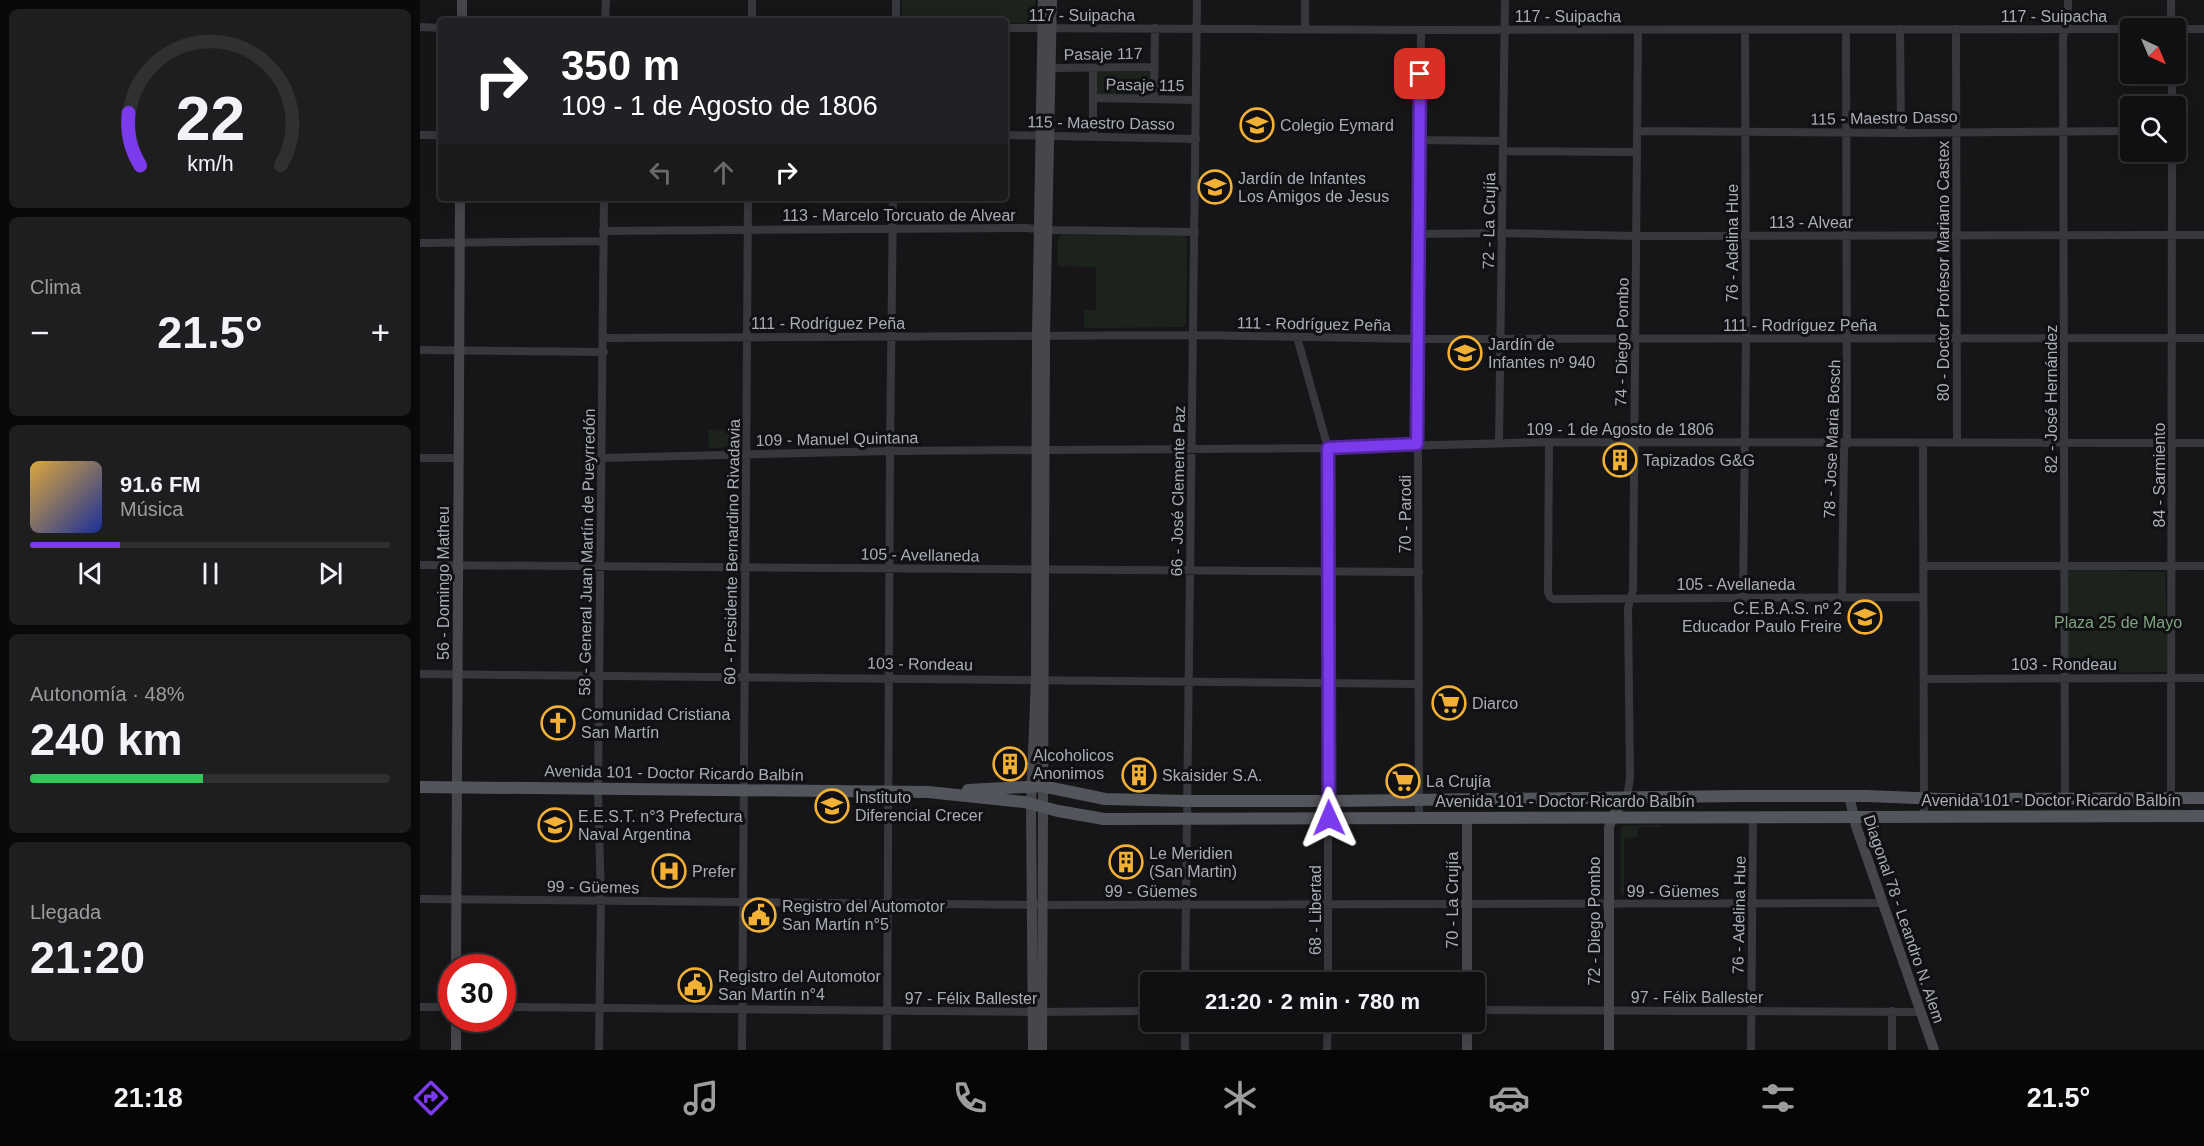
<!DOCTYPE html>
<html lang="es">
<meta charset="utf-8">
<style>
:root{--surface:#101012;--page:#1e1e20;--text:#f1f3f6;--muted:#9c9d9f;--line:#303032;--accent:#7c3aed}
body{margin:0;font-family:Arial,sans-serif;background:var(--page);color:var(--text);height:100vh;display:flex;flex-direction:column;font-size:22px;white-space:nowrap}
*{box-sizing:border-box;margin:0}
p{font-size:20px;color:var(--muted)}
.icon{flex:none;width:33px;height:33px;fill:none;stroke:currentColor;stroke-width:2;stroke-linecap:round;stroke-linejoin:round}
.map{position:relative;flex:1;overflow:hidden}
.sheet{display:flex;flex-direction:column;gap:9px;padding:9px;background:#09090a;width:420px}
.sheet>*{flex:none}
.top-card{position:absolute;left:18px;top:18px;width:570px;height:183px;border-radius:6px;box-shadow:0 3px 15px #0003,0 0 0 2px var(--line);background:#202124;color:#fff;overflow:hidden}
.needle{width:39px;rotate:136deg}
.tools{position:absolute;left:1700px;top:18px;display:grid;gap:12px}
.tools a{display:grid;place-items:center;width:66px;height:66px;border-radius:6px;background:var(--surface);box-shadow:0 3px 15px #0003,0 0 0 2px var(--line);font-size:30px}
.speed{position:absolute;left:18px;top:954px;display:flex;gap:12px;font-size:30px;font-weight:700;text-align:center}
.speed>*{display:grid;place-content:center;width:78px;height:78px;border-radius:50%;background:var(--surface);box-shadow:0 3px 15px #0003,0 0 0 2px var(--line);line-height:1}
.speed .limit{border:9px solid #d22;background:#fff;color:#111}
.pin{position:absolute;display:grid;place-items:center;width:51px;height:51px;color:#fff;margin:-26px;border-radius:12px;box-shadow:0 3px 9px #0006}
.me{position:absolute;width:66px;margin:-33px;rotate:359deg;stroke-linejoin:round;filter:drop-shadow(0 0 4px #0008)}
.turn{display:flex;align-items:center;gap:21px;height:126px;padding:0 24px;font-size:27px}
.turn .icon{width:78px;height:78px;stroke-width:2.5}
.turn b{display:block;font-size:42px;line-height:51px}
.lanes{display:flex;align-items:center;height:57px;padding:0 24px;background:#0003;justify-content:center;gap:30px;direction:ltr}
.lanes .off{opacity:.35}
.big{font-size:45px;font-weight:700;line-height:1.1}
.sheet .widget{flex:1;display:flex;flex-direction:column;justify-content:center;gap:9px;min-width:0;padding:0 21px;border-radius:9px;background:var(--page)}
.sheet .dial{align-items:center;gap:0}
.dial svg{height:156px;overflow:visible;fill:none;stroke:var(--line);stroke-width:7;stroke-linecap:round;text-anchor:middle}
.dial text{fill:var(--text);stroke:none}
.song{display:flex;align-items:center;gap:18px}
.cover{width:72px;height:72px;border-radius:9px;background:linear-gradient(135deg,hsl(40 70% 55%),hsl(230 70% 35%))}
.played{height:6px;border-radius:3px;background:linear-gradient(90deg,var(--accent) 25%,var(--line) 25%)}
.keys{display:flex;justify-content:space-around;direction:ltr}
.heat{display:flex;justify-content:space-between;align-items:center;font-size:33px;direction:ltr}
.charge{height:9px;border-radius:4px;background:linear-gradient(90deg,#34c759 48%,var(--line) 0)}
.trip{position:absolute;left:720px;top:972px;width:345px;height:60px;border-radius:6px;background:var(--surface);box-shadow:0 3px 15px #0003,0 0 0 2px var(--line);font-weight:700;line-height:60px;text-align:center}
.menu{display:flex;height:96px;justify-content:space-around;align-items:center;background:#060607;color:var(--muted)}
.menu .icon{width:42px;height:42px}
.menu .selected{color:var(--accent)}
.menu b{font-size:27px;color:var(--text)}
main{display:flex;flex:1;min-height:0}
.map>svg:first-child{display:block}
.green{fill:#1c231d}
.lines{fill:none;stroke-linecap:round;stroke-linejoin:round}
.street{stroke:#37383d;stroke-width:8}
.secondary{stroke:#45474d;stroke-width:10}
.primary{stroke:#53555c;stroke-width:12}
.route-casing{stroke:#51269a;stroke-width:15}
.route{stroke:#7c3aed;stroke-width:10}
.labels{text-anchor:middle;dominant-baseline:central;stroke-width:6;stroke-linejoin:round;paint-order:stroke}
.street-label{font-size:16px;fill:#a8adb8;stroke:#111113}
.poi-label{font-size:16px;fill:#a8adb8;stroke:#111113;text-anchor:start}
.park-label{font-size:16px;fill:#7fa381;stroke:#111113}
</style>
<main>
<section class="sheet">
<div class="widget dial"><svg viewBox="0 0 100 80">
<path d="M14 69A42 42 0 1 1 86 69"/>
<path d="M14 69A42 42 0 0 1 8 42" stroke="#7c3aed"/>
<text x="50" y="56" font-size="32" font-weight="700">22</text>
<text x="50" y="72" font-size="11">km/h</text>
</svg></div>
<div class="widget"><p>Clima</p>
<div class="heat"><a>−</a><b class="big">21.5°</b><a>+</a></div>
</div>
<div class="widget">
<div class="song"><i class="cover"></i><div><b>91.6 FM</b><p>Música</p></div></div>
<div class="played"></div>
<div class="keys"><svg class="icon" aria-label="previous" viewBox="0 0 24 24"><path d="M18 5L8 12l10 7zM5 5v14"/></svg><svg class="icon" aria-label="pause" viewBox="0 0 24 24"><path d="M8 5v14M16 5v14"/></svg><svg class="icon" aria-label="next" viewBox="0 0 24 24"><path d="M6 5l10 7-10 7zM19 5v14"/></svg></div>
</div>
<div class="widget"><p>Autonomía · 48%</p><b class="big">240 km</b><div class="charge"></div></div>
<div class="widget"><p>Llegada</p><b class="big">21:20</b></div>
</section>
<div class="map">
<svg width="1784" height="1050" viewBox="0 0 1784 1050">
<rect width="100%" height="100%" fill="#161618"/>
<path class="green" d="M482 0H615V23L482 21Z
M677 72H731V95H676Z
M641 235 764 236 767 239 766 324 763 327 664 328V310H676V267L638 266V239Z
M321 429V444L318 447 289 448 288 430Z
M1649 569 1745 572 1748 672 1649 673Z
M1241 825V827H1218V837L1204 838V896L1201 893V826Z"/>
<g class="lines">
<path class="street" d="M1751 0V28
M185 21 186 0
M332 21V0
M476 21V0
M0 27 21 28
M585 28 1012 30 1710 29
M885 28V0
M1480 29 1481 133
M1536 29 1537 442
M1755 29H1784
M631 68 735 67
M1752 74V106
M673 98 776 100
M734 99 735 28
M1218 131 1481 133 1710 131
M0 135H21
M585 135 776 139
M673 137V68
M999 140 1083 141
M1083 151 1217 152
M183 231 606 228 628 230 775 232
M998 234 1082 233 1216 236 1784 235
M0 243 183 241
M877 337 908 448V982
M184 338 774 335 997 339 1784 338
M0 350 184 352
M1129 442 1128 592 1130 597 1134 599 1503 597
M1079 443 1085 0
M1503 443 1504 816
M0 458H38
M182 458 470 451 908 448 1129 442 1784 443
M0 565 999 572
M1505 566H1784
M1422 597 1424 450 1427 437 1426 30
M1323 599 1326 339 1325 30
M0 674 999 684
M1504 679 1784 678
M1207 797 1210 778 1208 608 1213 590 1218 30
M1751 798 1752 152
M1645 799 1643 37 1648 22V0
M999 818 998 452 996 435 1001 30
M0 899 622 905 1462 903
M765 982 777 0
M0 1007H32
M82 1007 612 1012 730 1011
M1054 1010 1500 1012
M765 1022V1050
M179 1050 181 901 178 789 184 198
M322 1050 328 198
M467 1050 470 451 473 198
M907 1050 908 1022
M1331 1050 1333 817
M1472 1050V1011"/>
<path class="secondary" d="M42 21V0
M1429 796 1436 826 1514 1050
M1047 817V982
M36 968 40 198
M36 1050V1018
M613 1050 611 803 616 679 617 336 623 0
M622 1050 625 336 632 0
M1047 1050V1022
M1189 1050V828L1192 817 1207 797"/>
<path class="primary" d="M0 787 508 792 604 802 638 811 684 819 1784 816
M548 790 622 786 685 799 768 801H909L1321 796H1446L1521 799 1784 798"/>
</g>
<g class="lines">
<g class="route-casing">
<path id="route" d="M909 818 908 448 997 444 1000 74"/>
</g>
<use href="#route" class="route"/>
</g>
<defs>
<g id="school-ring" transform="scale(1.725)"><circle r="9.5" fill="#111113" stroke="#f2b134" stroke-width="1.5"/><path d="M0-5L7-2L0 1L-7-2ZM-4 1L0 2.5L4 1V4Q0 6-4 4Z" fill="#f2b134"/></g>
<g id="building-ring" transform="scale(1.725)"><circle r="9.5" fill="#111113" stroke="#f2b134" stroke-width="1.5"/><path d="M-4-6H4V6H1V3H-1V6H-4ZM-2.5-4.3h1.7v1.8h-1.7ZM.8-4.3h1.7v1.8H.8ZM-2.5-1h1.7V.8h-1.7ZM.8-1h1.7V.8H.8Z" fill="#f2b134"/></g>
<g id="supermarket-ring" transform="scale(1.725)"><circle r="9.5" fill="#111113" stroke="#f2b134" stroke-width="1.5"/><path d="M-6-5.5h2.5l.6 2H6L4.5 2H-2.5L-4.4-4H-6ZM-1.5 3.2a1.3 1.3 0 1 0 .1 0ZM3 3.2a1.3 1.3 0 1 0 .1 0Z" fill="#f2b134"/></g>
<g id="church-ring" transform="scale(1.725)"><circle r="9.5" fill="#111113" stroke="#f2b134" stroke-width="1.5"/><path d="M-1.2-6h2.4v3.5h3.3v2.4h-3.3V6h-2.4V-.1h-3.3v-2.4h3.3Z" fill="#f2b134"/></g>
<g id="hospital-ring" transform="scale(1.725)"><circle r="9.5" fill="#111113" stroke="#f2b134" stroke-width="1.5"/><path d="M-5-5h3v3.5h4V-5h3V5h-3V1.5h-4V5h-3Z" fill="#f2b134"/></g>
<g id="civic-ring" transform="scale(1.725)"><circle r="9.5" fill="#111113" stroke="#f2b134" stroke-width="1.5"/><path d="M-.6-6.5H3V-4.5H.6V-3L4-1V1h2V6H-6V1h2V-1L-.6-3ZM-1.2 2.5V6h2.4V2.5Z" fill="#f2b134"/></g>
</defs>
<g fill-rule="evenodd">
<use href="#school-ring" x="837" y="125"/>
<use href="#school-ring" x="795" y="187"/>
<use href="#school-ring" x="1045" y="353"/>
<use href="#building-ring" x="1200" y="460"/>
<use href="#school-ring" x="1445" y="617"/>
<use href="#supermarket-ring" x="1029" y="703"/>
<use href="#church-ring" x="138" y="723"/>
<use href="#building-ring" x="590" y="764"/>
<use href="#building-ring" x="719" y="775"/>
<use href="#supermarket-ring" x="983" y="781"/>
<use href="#school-ring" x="412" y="806"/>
<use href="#school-ring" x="135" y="825"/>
<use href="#building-ring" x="706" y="862"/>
<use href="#hospital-ring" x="249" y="871"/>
<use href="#civic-ring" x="339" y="915"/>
<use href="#civic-ring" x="275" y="985"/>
</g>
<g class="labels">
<g class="street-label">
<text x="662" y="15">117 - Suipacha</text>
<text x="1148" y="16">117 - Suipacha</text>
<text x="1634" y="16">117 - Suipacha</text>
<text transform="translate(683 54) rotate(-1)">Pasaje 117</text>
<text transform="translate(725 85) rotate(1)">Pasaje 115</text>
<text transform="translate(1464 118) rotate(-1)">115 - Maestro Dasso</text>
<text transform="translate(681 123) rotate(1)">115 - Maestro Dasso</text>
<text x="479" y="215">113 - Marcelo Torcuato de Alvear</text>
<text transform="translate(1069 221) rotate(-89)">72 - La Crujía</text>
<text x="1391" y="222">113 - Alvear</text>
<text transform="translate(1312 243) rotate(-90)">76 - Adelina Hue</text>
<text transform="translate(1523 271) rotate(-90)">80 - Doctor Profesor Mariano Castex</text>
<text x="408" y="323">111 - Rodríguez Peña</text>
<text transform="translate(894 324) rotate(1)">111 - Rodríguez Peña</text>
<text x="1380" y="325">111 - Rodríguez Peña</text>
<text transform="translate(1202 342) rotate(-89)">74 - Diego Pombo</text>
<text transform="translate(1631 399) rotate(-90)">82 - José Hernández</text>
<text x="1200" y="429">109 - 1 de Agosto de 1806</text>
<text transform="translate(417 439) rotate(-1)">109 - Manuel Quintana</text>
<text transform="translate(1412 439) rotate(-88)">78 - Jose Maria Bosch</text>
<text transform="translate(1739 475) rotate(-90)">84 - Sarmiento</text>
<text transform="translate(758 491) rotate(-89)">66 - José Clemente Paz</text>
<text transform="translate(985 514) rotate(-90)">70 - Parodi</text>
<text transform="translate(167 552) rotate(-89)">58 - General Juan Martín de Pueyrredón</text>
<text transform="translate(312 552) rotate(-89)">60 - Presidente Bernardino Rivadavia</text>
<text transform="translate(500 555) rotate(1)">105 - Avellaneda</text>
<text transform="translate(23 583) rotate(-90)">56 - Domingo Matheu</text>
<text x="1316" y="584">105 - Avellaneda</text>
<text transform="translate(500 664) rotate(1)">103 - Rondeau</text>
<text x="1644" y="664">103 - Rondeau</text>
<text transform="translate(254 773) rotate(1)">Avenida 101 - Doctor Ricardo Balbín</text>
<text x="1631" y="800">Avenida 101 - Doctor Ricardo Balbín</text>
<text x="1145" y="801">Avenida 101 - Doctor Ricardo Balbín</text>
<text transform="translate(173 887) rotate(1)">99 - Güemes</text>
<text x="731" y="891">99 - Güemes</text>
<text x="1253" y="891">99 - Güemes</text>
<text transform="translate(1032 900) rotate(-90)">70 - La Crujía</text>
<text transform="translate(895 910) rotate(-90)">68 - Libertad</text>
<text transform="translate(1319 915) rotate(-89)">76 - Adelina Hue</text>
<text transform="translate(1484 919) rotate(71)">Diagonal 78 - Leandro N. Alem</text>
<text transform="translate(1174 921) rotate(-90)">72 - Diego Pombo</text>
<text x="1277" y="997">97 - Félix Ballester</text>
<text x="551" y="998">97 - Félix Ballester</text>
</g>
<g class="poi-label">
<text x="860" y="125">Colegio Eymard</text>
<text x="818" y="178">Jardín de Infantes<tspan x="818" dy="18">Los Amigos de Jesus</tspan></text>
<text x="1068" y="344">Jardín de<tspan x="1068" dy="18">Infantes nº 940</tspan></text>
<text x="1223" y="460">Tapizados G&amp;G</text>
<text x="1422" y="608" text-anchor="end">C.E.B.A.S. nº 2<tspan x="1422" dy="18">Educador Paulo Freire</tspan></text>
<text x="1052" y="703">Diarco</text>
<text x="161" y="714">Comunidad Cristiana<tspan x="161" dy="18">San Martín</tspan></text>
<text x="613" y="755">Alcoholicos<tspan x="613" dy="18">Anonimos</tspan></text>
<text x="742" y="775">Skaisider S.A.</text>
<text x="1006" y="781">La Crujía</text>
<text x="435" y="797">Instituto<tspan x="435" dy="18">Diferencial Crecer</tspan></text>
<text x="158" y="816">E.E.S.T. n°3 Prefectura<tspan x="158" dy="18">Naval Argentina</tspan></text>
<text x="729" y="853">Le Meridien<tspan x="729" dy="18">(San Martin)</tspan></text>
<text x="272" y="871">Prefer</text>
<text x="362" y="906">Registro del Automotor<tspan x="362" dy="18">San Martín n°5</tspan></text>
<text x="298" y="976">Registro del Automotor<tspan x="298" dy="18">San Martín n°4</tspan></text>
</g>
<g class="park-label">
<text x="1698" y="622">Plaza 25 de Mayo</text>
</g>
</g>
</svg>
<div class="tools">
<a><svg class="needle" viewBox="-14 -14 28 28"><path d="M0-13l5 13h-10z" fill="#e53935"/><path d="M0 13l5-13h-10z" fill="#9c9d9f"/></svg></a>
<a><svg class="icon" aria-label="search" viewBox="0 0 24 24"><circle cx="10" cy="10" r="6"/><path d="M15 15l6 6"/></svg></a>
</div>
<div class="speed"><div class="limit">30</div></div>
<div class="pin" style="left:1000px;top:74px;background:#d93025"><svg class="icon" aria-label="arrive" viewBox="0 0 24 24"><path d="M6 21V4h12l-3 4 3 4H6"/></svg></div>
<svg class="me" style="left:909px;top:818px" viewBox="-20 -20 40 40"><path d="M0-17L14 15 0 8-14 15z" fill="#7c3aed" stroke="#fff" stroke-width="4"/></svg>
<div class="trip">21:20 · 2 min · 780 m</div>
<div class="top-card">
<div class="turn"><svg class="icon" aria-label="right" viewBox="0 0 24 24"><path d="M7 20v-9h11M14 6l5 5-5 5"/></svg><div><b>350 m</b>109 - 1 de Agosto de 1806</div></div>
<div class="lanes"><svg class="icon off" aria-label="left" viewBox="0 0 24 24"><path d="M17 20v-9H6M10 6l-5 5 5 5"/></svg><svg class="icon off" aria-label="ahead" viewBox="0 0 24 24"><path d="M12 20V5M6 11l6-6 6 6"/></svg><svg class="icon" aria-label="right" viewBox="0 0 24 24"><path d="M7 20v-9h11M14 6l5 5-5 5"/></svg></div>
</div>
</div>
</main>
<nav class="menu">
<b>21:18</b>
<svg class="icon selected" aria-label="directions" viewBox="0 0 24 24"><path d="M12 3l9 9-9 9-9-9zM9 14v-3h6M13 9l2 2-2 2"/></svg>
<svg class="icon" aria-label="music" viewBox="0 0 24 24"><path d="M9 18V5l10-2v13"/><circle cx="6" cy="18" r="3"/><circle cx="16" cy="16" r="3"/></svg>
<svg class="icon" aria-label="phone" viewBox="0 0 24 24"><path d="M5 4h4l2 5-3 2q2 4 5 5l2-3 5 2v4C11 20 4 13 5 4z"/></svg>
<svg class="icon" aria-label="climate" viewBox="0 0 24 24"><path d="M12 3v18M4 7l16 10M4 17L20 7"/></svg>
<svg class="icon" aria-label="car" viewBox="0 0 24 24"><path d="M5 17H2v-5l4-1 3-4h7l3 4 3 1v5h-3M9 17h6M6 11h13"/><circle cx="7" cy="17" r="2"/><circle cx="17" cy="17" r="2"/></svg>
<svg class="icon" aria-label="filters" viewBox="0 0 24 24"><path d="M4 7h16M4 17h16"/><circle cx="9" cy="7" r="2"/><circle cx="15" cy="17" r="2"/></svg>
<b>21.5°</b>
</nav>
